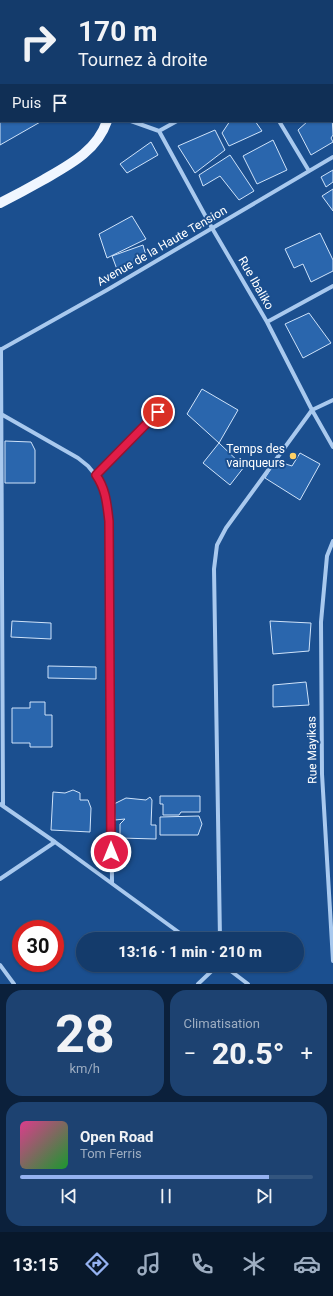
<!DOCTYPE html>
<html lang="fr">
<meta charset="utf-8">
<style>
:root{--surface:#143b6b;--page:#1d4271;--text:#f1f3f6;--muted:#9dadc1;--line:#33557e;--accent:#95b2f1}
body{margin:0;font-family:Roboto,sans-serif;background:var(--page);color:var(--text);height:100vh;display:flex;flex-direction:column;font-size:15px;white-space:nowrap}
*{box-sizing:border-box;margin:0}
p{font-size:13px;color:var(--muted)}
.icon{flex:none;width:22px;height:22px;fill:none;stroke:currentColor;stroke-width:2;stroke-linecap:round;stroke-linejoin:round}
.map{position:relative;height:984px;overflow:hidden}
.panel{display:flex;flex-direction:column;gap:6px;padding:6px;background:#0b203b;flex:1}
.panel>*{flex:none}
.banner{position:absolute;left:0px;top:0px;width:333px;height:122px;box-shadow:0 1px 3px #0004,0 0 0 1px var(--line);background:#143b6b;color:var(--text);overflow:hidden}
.speed{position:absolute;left:12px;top:920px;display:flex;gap:8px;font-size:20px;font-weight:700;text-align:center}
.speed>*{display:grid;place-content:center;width:52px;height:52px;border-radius:50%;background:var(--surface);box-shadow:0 1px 3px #0004,0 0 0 1px var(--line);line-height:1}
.speed .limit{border:6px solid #d22;background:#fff;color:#111}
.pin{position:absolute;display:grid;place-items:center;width:34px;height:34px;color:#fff;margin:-17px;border:2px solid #fff;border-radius:50%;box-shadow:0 1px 4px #0007}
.me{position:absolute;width:44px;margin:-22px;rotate:0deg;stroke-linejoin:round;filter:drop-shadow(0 0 3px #0008)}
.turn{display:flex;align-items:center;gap:14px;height:84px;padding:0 12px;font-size:18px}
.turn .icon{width:52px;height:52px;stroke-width:2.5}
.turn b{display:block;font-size:28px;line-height:34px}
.then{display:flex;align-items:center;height:38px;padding:0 12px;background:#0003;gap:8px;font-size:15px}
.big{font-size:30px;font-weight:800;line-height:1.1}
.panel .widget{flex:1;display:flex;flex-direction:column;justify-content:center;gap:6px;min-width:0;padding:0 14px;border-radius:16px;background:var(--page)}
.panel .dial{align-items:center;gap:0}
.dial b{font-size:52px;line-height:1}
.song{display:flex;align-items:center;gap:12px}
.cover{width:48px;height:48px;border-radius:6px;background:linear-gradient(135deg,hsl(330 70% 55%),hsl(130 70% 35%))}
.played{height:4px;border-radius:2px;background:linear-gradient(90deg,var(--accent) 85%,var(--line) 85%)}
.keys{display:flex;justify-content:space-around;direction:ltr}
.heat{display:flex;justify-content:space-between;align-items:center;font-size:22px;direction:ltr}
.panel .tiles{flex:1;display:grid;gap:6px;grid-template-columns:1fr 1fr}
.widget:last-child{grid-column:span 2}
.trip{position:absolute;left:76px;top:932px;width:228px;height:40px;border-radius:20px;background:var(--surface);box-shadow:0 1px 3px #0004,0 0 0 1px var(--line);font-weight:800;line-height:40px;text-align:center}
.tab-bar{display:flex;height:64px;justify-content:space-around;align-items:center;background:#08182b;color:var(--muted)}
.tab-bar .icon{width:28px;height:28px}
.tab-bar .current{color:var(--accent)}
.tab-bar b{font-size:18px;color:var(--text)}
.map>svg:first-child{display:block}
.building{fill:#2a66ad;stroke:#cfe3fa}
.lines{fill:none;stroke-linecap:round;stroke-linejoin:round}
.minor{stroke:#a9c9ee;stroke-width:4}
.primary{stroke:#f0f6ff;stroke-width:10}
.route-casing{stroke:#92132f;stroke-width:10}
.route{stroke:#e11d48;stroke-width:7}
.poi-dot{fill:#ffd166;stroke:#1b4f8f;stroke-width:1.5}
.labels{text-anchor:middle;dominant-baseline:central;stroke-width:4;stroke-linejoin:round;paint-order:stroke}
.street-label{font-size:12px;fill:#fff;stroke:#1b4f8f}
.poi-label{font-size:12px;fill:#fff;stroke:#1b4f8f;text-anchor:end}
</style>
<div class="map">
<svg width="333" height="984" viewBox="0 0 333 984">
<rect width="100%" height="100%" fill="#1b4f8f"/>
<path class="building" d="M0 0 1 1V121H42L0 145Z
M332 115 333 135 331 138 333 142 311 155 298 130 308 121H332Z
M230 121H255L262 131 229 146 222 133Z
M215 130 225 150 195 173 178 146Z
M273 140 287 170 257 184 243 156Z
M151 142 158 155 127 173 120 164Z
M230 155 254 191 239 200 220 176 203 186 199 175Z
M333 170V182L326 187 321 177Z
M333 189V211L322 196Z
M132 216 146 239 107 258 99 234Z
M320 233 333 260V271L311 282 303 264 294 268 285 249Z
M143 245 146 256 118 272 112 256Z
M309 313 331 343 303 358 285 324Z
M202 389 238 410 219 443 187 414Z
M5 441 31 442 35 450V483H5Z
M219 443 244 467 230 485 203 463Z
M300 453 320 464 300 500 265 478 276 461 292 466Z
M12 621 51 623V639L11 637Z
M270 621 311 623 309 651 273 654Z
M48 666 96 667V679L48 678Z
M306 682 309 705 273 707V685Z
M30 702H45V715H52V747H30V743H12V708H30Z
M73 790 80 793V800H88L91 808 90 832 51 830 53 792 65 793Z
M160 796H200V812H181L179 815H163V804H160Z
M150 797 152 800 151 825H156V839L120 838V824L125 819 115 820 114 804 126 798 146 800Z
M199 816 202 824 198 835H160V817Z"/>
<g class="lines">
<path class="minor" d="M210 0 211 1
M332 32H333
M131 121 159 131 177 121
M279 121 309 171
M159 131 212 228 267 322 312 410 333 447
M267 322 333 286
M1 349 3 806
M0 350 107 290 333 157
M1 414 78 458 88 466 101 482 105 492 109 521 112 883
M96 475 158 412
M333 541 327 556 321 622 322 774 333 961
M0 804 55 842 188 939
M0 879 55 842
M220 939 214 569 217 545 226 528 312 410 333 400
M0 965 14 984
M223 965 248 984
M198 984 218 965"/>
<path class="primary" d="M65 0 66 1
M0 203C14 196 29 188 43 180 69 165 97 151 107 121"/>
</g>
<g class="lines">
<g class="route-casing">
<path id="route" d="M111 852 109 521C107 505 106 489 96 475L158 412"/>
</g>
<use href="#route" class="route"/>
</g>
<circle class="poi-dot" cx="293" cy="456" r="4"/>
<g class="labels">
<g class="street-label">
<text transform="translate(162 246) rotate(-30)">Avenue de la Haute Tension</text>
<text transform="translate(256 283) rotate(60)">Rue Ibaliko</text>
<text transform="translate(312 750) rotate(-91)">Rue Mayikas</text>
</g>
<g class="poi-label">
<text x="285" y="449">Temps des<tspan x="285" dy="14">vainqueurs</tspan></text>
</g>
</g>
</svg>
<div class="speed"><div class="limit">30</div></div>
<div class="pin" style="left:158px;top:412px;background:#d93025"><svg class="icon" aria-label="arrive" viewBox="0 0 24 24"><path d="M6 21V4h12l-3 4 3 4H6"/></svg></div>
<svg class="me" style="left:111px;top:852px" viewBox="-20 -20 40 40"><circle r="17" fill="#e11d48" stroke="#fff" stroke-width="3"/><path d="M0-11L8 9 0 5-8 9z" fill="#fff"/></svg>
<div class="trip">13:16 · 1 min · 210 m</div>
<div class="banner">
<div class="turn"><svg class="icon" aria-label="right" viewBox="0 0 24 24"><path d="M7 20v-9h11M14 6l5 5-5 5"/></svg><div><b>170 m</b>Tournez à droite</div></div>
<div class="then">Puis<svg class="icon" aria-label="arrive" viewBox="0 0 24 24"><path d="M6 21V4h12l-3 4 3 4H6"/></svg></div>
</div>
</div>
<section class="panel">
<div class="tiles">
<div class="widget dial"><b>28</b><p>km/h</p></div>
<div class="widget"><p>Climatisation</p>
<div class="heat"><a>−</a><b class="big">20.5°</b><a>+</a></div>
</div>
<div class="widget">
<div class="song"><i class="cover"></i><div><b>Open Road</b><p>Tom Ferris</p></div></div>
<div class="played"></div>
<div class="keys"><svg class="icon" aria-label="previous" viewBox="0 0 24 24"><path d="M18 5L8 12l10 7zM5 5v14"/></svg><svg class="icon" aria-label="pause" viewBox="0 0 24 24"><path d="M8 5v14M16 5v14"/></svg><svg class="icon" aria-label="next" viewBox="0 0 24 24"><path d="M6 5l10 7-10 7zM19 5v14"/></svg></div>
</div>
</div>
</section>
<nav class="tab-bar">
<b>13:15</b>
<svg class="icon current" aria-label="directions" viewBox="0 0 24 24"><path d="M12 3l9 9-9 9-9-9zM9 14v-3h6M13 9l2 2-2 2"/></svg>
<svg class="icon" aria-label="music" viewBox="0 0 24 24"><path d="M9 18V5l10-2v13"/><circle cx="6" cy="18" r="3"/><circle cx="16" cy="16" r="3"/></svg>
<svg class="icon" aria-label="phone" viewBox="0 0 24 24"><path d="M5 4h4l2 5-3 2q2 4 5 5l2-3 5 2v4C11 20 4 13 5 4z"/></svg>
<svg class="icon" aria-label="climate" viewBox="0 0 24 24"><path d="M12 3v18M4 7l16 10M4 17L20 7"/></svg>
<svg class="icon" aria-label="car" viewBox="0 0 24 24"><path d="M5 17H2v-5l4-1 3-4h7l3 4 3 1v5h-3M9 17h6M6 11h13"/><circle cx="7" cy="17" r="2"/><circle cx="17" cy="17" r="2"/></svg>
</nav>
